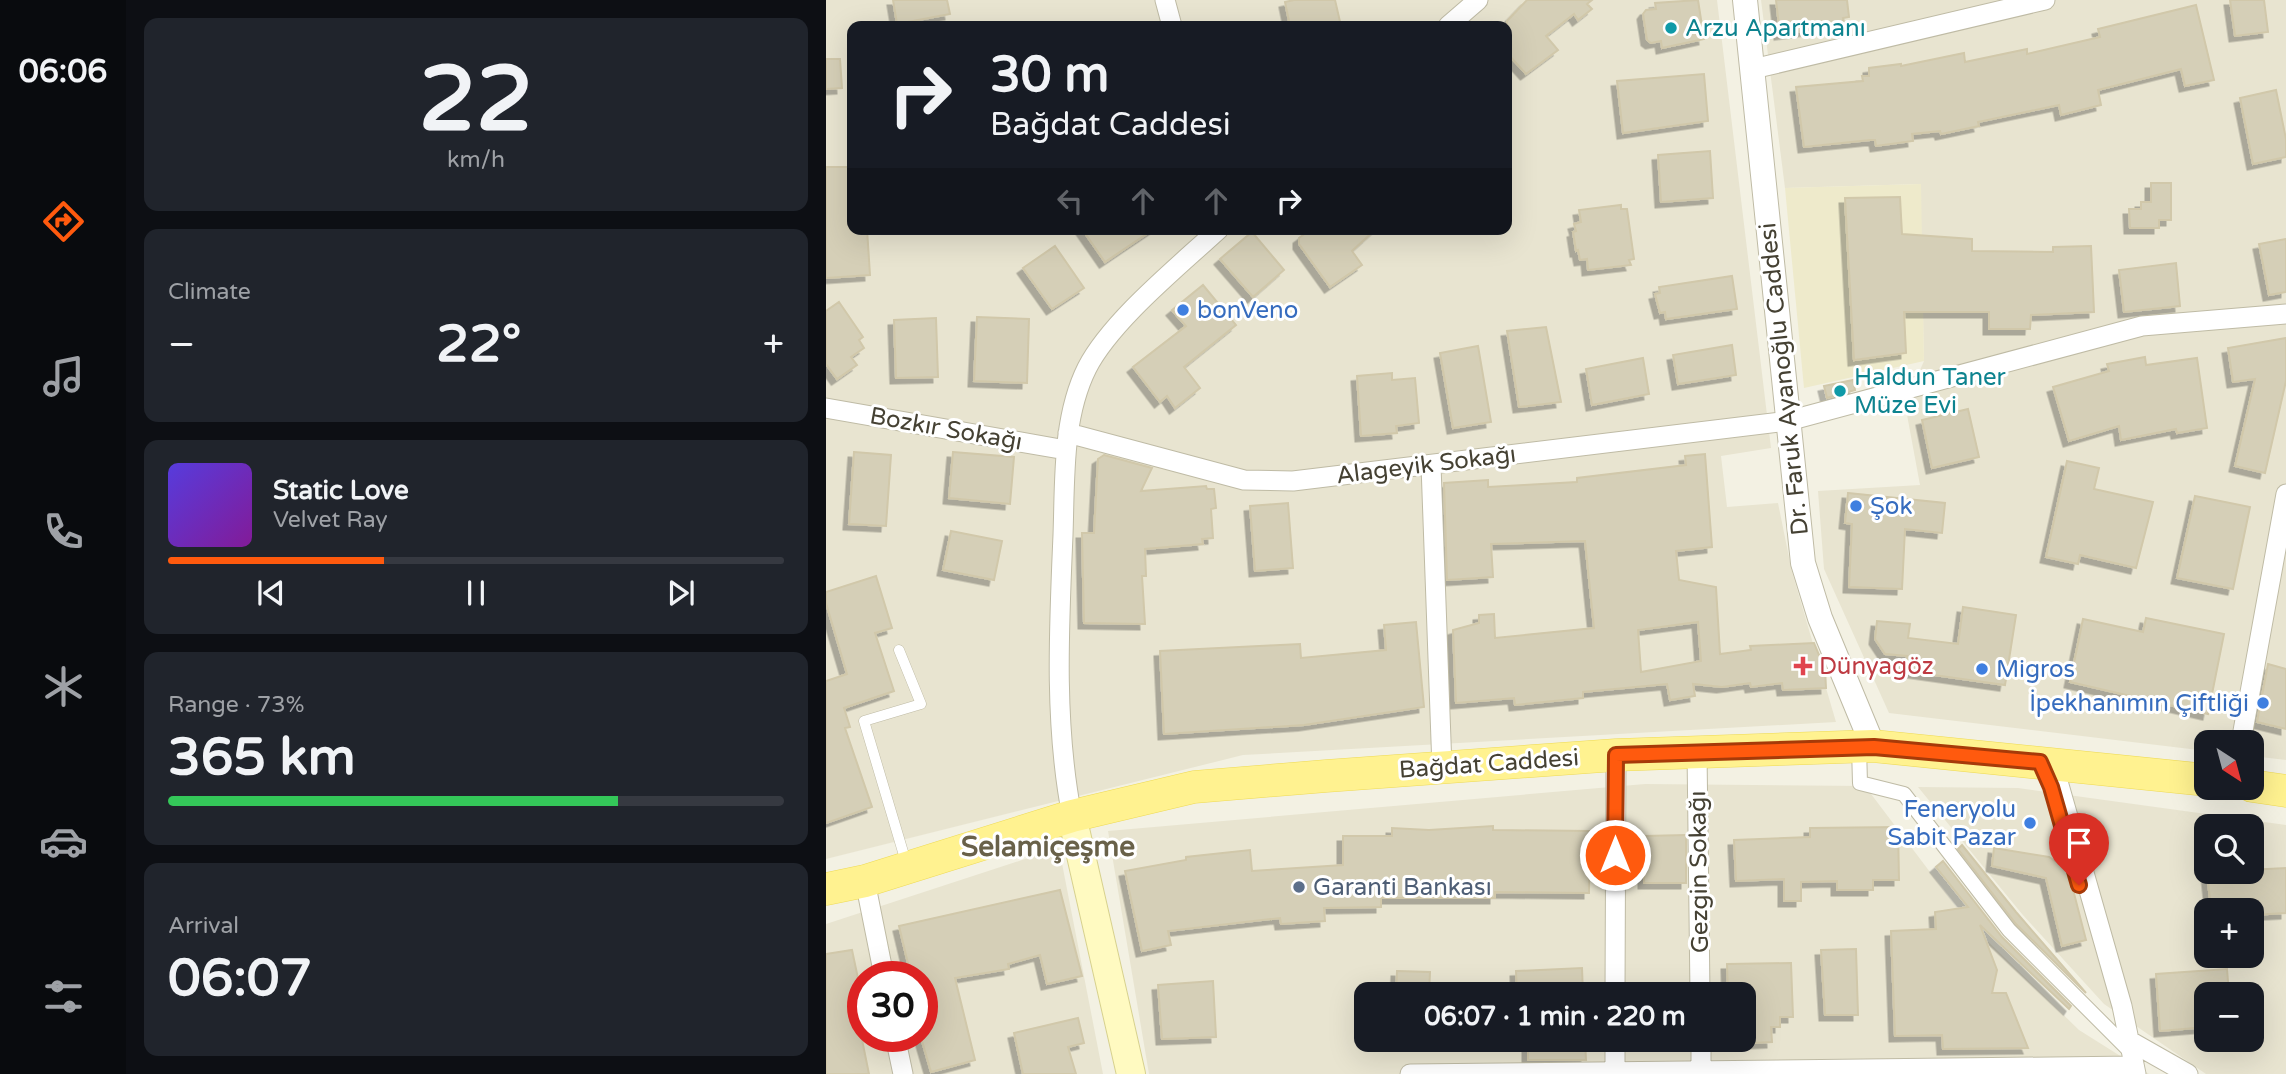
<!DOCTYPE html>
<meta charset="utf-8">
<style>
:root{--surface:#171b24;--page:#20242c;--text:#f1f3f6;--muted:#9ea1a6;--line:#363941;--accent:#ff5a0e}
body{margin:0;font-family:"Varela Round",sans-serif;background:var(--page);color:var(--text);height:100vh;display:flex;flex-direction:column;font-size:26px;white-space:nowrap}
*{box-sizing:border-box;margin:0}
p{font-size:23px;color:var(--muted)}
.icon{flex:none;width:38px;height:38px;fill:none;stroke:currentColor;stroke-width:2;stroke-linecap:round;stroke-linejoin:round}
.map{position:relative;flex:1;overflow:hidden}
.drawer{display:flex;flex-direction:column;gap:18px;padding:18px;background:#0d0f14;width:700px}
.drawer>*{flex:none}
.guide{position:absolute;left:21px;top:21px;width:665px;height:214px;border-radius:14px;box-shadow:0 7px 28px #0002;background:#171b24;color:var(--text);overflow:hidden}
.needle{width:46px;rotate:144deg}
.tools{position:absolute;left:1368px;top:730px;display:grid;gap:14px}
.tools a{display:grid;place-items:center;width:70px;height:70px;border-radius:14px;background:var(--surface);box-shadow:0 7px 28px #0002;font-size:35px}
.speed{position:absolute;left:21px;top:961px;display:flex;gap:14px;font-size:35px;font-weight:700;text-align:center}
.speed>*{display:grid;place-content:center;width:91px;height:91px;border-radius:50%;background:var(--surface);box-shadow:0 7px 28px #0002;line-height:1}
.speed .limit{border:10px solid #d22;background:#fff;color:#111}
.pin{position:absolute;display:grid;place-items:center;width:60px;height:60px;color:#fff;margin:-72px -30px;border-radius:50% 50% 50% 0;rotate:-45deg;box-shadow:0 0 7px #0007}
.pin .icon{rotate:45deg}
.me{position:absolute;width:77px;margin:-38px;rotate:0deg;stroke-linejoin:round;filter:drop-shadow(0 0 5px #0008)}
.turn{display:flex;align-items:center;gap:24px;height:147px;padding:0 28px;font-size:32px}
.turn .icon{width:91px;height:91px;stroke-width:2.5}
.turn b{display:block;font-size:49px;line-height:60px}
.lanes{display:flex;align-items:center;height:66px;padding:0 28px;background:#0003;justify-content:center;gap:35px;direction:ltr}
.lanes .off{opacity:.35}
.big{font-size:52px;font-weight:700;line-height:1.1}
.drawer .widget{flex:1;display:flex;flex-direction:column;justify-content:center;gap:10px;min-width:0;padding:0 24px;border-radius:14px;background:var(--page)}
.drawer .dial{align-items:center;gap:0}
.dial b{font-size:91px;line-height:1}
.song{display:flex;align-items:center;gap:21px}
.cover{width:84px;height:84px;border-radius:10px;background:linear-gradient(135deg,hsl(250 70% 55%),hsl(290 70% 35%))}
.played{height:7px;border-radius:4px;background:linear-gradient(90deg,var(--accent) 35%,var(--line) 35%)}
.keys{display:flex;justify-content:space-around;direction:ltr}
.heat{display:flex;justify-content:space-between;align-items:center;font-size:38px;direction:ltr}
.charge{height:10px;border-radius:5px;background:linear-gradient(90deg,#34c759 73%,var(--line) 0)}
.trip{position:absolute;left:528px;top:982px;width:402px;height:70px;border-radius:14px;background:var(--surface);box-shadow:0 7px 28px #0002;font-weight:700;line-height:70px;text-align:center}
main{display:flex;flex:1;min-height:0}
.tabs{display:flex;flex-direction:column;width:126px;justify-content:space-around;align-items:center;background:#090b0e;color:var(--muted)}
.tabs .icon{width:49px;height:49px}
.tabs .selected{color:var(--accent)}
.tabs b{font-size:32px;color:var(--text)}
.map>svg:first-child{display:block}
.residential{fill:#e8e4d0;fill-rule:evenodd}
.education{fill:#eeeacb}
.building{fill:#d5cfb7;stroke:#d1c8aa;stroke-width:2;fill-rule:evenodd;filter:url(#shadow)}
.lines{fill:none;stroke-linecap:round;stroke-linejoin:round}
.service-casing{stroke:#bfbba5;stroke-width:11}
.pedestrian-casing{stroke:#bfbba5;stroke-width:16}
.minor-casing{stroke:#bfbba5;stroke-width:21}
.tertiary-casing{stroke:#bfbba5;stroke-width:26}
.secondary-casing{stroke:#d7d18e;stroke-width:30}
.primary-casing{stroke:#eeda55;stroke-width:33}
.service{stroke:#fff;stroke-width:10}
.pedestrian{stroke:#fff;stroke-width:14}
.minor{stroke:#fff;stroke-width:19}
.tertiary{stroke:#fff;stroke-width:24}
.secondary{stroke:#fffac1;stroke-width:28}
.primary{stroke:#fff290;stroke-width:32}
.route-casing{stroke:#a63a09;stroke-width:18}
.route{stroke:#ff5a0e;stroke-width:12}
.culture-dot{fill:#0f9aa8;stroke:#fff;stroke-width:2.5}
.shop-dot{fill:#3f7fe0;stroke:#fff;stroke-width:2.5}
.health-dot{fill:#e0444e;stroke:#fff;stroke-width:2.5}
.service-dot{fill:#5c6f8a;stroke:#fff;stroke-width:2.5}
.labels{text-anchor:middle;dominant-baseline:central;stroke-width:6;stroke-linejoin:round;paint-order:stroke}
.culture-label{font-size:24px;fill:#0d838f;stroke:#fff;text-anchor:start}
.shop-label{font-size:24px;fill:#366cbe;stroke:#fff;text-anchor:start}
.street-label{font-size:24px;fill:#454133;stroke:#fff}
.health-label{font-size:24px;fill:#be3a42;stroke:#fff;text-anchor:start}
.service-label{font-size:24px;fill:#4e5e75;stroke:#fff;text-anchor:start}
.quarter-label{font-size:28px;font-weight:bold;fill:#696149;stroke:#fff}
</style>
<main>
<nav class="tabs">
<b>06:06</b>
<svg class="icon selected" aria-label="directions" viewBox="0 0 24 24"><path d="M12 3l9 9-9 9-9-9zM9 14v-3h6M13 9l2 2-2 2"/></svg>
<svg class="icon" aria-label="music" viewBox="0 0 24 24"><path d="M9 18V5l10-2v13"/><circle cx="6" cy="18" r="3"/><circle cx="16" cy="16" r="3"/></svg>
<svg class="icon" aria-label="phone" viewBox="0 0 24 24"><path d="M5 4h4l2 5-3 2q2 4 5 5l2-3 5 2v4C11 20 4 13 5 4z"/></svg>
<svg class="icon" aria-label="climate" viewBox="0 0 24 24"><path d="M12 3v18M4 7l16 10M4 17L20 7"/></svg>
<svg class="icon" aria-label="car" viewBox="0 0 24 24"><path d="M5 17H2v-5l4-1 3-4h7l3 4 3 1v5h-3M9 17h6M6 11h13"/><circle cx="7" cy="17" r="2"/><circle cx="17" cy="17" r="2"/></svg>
<svg class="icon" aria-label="filters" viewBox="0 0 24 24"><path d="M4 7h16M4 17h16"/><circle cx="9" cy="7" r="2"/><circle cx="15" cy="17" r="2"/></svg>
</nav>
<section class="drawer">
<div class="widget dial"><b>22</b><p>km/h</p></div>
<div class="widget"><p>Climate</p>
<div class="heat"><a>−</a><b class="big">22°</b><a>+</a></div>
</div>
<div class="widget">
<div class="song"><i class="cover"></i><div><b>Static Love</b><p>Velvet Ray</p></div></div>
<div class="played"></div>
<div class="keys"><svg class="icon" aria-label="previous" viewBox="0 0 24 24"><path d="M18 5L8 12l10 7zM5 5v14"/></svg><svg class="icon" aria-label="pause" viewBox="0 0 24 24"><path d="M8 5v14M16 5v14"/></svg><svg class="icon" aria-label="next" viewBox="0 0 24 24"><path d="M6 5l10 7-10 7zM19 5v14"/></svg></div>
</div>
<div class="widget"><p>Range · 73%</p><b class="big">365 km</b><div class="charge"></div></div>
<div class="widget"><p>Arrival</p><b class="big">06:07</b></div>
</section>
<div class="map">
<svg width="1460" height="1074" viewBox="0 0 1460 1074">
<defs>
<filter id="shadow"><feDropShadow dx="-5.5" dy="5.5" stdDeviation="0" flood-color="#0004"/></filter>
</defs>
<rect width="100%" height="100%" fill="#f3f1e3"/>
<path class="residential" d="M0 0H891L945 448 895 456 901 507 952 503 966 572 1010 722 417 755 0 859ZM26 26H681V229H26Z
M935 0H1460V760L1426 756V742H1381V751L1063 713 998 569 992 491 1094 485 1079 404 1098 361 1094 184 959 188Z
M819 784 1039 786 1141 921 1253 1030 1323 1074H323L282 831ZM541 994H919V1040H541Z
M1092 787 1192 788 1460 825V1074H1380L1278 1004 1196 914ZM1381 826H1426V872H1381ZM1381 910H1426V956H1381ZM1381 994H1426V1040H1381Z
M233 848 277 1074H0V924ZM37 976H96V1036H37Z"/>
<path class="education" d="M1095 184 1098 361 978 388 959 188Z"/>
<path class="building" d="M67 0H121L124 14 71 24Z
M468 0H509L515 26H464L459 2Z
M701 0H766L761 4 766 9 752 20 748 14 720 36 732 50 700 74 681 53V21Z
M872 0 878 39 836 48 835 41 825 43 821 40 817 14 820 10 830 9 829 3Z
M950 0H1021L1023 17 1017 18 1018 25 954 34Z
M1404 0H1438L1442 32 1409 36Z
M1370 5 1388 80 1359 86 1355 69 1272 90 1275 105 1235 115 1233 105 1152 122 1153 126 1115 134 1114 131 1086 134 1087 141 1050 146 1049 140H1044L978 147 970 87 1037 81 1036 76H1043V68L1075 64V66L1138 53 1139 62 1201 49V54L1274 37 1272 29Z
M0 59H14L16 88 0 89Z
M878 74 882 121 797 133 791 81Z
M1450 90 1460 139V157L1427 164 1414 98Z
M884 151 887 198 835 202 832 155Z
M0 167H26V229H41L44 275 0 278Z
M1325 183H1345V220H1333V228H1304L1303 209H1315V202H1325Z
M1074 197 1076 234 1146 239V251L1227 252V247L1265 246 1268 312 1205 315 1204 329H1163V312H1078L1080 353 1028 360 1019 198Z
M795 205V209H801L808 259 803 260 805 265 762 270 761 259 754 260 752 250 750 251 747 232 750 231 748 224 755 222 753 210Z
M256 229H328L279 262Z
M485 229H550L526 251 536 265 504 287 473 244V238Z
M426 232 458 270 427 297 394 259Z
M1460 239V292L1443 295 1433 244Z
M229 246 258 288 226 309 197 268Z
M1350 263 1354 306 1298 312 1293 270Z
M906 276 911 309 840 319 839 312 834 313 829 294 834 293 833 287Z
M377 285 410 325 358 367 374 388 349 408 341 396 334 402 307 367 360 326 346 310Z
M13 302 37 337 33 340 38 348 25 357 31 365 11 379 0 364V311Z
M151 317 203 319 201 383 148 381Z
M110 318 112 377 70 378 68 320Z
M720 327 735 402 693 407 681 331Z
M1460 338V381L1439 473 1409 466 1429 379 1407 382 1402 348Z
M906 345 910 375 852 384 847 355Z
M652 346 665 422 627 428 614 353Z
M1319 357 1320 365 1371 358 1381 428 1351 433 1350 429 1295 440 1293 426 1243 441 1227 387 1283 371 1281 364Z
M817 358 823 394 766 405 760 369Z
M566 373V380L589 378 593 423 570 426 571 433 535 436 531 376Z
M1027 380 1029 390 1001 398 998 386Z
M1142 409 1153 457 1106 468 1096 420Z
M28 452 65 455 60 526 23 524Z
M127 452 188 457 184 504 123 498Z
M879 454 886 547 850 551 853 580 890 587 894 654 925 650 924 646 988 643 999 669 1000 688 957 690 956 683 925 687 924 683 896 687 867 684 869 696 844 700 841 684 757 692V698L689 705 688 698 630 703 627 630 653 623V615L668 614 669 638 768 628 759 541 665 544 667 577 621 580 618 483 662 480V487L751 482V478L860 465 859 456ZM872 622 875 661 815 672 812 630Z
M278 455 326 468 315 491 380 486 381 489H388L390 508 385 509 387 538 376 539 377 544 319 549 320 576H316L319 624 258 623 256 533H268L272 459Z
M1241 461 1273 468 1268 489 1327 502 1310 568 1254 555 1252 564 1220 557Z
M1022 493 1119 503 1116 533 1079 529 1076 589 1023 587 1026 524 1019 523Z
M1369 496 1424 507 1407 589 1351 578Z
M462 503 467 568 429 571 424 506Z
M125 531 176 541 168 580 117 570Z
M50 576 66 628 49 633 68 691 18 708 24 727 19 728 46 807 0 823V681L21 674 0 603V592Z
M1137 607 1190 615 1179 685 1079 671 1081 656 1059 654 1049 639 1051 621 1084 624 1082 638 1132 644Z
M1320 618 1398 634 1382 714 1244 682 1257 619 1317 632Z
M590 622 598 707 478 725 338 734 334 651 474 644 475 658 560 650 558 625Z
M1442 664 1460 669V729L1431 722Z
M667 826V830L764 831 763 893 669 892V898H555V907L498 908 499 921 455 924 454 918 342 931 345 945 316 951 299 871 360 860V857L424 850 426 871 517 865V836H566V828L603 830Z
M1072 827 1073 880H1047V890H1011V881L975 882V901H958V879L910 881 908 840 984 837V828Z
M860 835V883H818V836Z
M1136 845 1190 912 1260 993 1190 924 1132 849Z
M1168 848 1223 857 1242 870 1260 940 1236 946 1220 878 1166 866Z
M1117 861 1176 937 1245 1006 1243 1009 1154 925 1171 970 1166 993H1180L1202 1048 1117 1049 1116 1035 1069 1036 1065 931 1110 929 1109 912 1142 907 1110 867Z
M1460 868V913L1426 915V910H1385L1381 872Z
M234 890 256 976 221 984 214 955 182 964 183 969 129 978 149 1060 105 1072 96 1041V976H85L73 926Z
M1030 949 1032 1015H999L995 950Z
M26 950 37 1002V1009L30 1010 43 1074H0V954Z
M965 963 967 1017H954V1027H945L946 1042 926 1043V1033H919V994H902L901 964Z
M756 968 757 994H691L690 971Z
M1401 969 1403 994H1381V1027L1334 1031 1330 974Z
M571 971 604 972 603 994H570Z
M387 981 390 1037 336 1039 332 985Z
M252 1018 258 1043 242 1047 250 1074H197L188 1033Z
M702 1040H759L760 1060H702Z"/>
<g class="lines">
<g class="service-casing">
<path id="service" d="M73 650 95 704 38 721 80 862"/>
</g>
<g class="pedestrian-casing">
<path id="pedestrian" d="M1033 747 1034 783 1078 794 1183 930 1305 1052"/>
</g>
<g class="minor-casing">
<path id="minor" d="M339 0 346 26
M622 26 652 0
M927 69 1219 0
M0 408 240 450
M242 433 418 480 467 481 962 421 1316 326 1460 314
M605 465 616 768
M1415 742 1460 494
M871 751 874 994
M1227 764 1296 1006 1310 1074
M246 816C228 724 233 628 237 535 239 480 236 418 261 368 285 321 353 266 393 229
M39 881 58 976
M789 994 790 755
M69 1036 77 1074
M875 1040V1069
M1302 1040 1362 1074
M789 1070V1040
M584 1074 1308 1066"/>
</g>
<g class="tertiary-casing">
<path id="tertiary" d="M919 0 977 563 994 618 1047 746"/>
</g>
<g class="secondary-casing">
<path id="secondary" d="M246 816 305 1074"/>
</g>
<g class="primary-casing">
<path id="primary" d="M1426 786 1460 791
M0 889 39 881 246 816 368 787 500 776 790 755 1047 746 1381 780"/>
</g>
<use href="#service" class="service"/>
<use href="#pedestrian" class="pedestrian"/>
<use href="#minor" class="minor"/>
<use href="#tertiary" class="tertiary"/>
<use href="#secondary" class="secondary"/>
<use href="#primary" class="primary"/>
</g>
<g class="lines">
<g class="route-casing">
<path id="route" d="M789 855 790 755 1048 747 1214 762 1225 787 1253 885"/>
</g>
<use href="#route" class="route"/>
</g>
<g class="culture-dot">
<circle cx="845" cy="28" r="7"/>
<circle cx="1014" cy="391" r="7"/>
</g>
<g class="shop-dot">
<circle cx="357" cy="310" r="7"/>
<circle cx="1030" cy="506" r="7"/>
<circle cx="1156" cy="669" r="7"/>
<circle cx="1437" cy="703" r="7"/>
<circle cx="1204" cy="823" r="7"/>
</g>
<path class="health-dot" d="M973.5 655.5h7v7h7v7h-7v7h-7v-7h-7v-7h7z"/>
<circle class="service-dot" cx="473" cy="887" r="7"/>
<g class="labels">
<g class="culture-label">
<text x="859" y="28">Arzu Apartmanı</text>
<text x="1028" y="377">Haldun Taner<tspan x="1028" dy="28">Müze Evi</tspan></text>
</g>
<g class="shop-label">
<text x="371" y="310">bonVeno</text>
<text x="1044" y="506">Şok</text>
<text x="1170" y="669">Migros</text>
<text x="1423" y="703" text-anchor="end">İpekhanımın Çiftliği</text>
<text x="1190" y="809" text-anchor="end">Feneryolu<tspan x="1190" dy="28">Sabit Pazar</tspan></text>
</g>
<g class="street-label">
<text transform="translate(958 379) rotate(-96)">Dr. Faruk Ayanoğlu Caddesi</text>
<text transform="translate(120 429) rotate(10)">Bozkır Sokağı</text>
<text transform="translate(600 465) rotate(-7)">Alageyik Sokağı</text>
<text transform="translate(663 764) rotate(-4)">Bağdat Caddesi</text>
<text transform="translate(873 872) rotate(-91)">Gezgin Sokağı</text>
</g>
<g class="health-label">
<text x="993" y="666">Dünyagöz</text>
</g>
<g class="service-label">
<text x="487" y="887">Garanti Bankası</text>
</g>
<g class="quarter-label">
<text x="222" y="847">Selamiçeşme</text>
</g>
</g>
</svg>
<div class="tools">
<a><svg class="needle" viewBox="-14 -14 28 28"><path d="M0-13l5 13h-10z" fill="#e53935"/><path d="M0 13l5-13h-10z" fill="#9ea1a6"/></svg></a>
<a><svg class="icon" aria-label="search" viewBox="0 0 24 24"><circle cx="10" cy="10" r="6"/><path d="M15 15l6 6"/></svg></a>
<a>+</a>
<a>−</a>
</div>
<div class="speed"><div class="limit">30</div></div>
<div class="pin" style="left:1253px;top:885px;background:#d93025"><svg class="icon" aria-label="arrive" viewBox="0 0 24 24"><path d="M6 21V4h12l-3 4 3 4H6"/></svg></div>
<svg class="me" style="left:789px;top:855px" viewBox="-20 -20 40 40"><circle r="17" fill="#ff5a0e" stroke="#fff" stroke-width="3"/><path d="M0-11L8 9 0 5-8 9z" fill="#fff"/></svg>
<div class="trip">06:07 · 1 min · 220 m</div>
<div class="guide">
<div class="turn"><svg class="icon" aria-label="right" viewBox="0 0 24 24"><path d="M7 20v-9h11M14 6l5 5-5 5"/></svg><div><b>30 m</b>Bağdat Caddesi</div></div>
<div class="lanes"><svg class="icon off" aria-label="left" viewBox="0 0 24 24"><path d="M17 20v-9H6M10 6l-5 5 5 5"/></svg><svg class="icon off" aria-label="ahead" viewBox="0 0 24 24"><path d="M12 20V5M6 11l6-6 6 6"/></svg><svg class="icon off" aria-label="ahead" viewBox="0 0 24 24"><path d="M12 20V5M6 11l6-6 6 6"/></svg><svg class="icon" aria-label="right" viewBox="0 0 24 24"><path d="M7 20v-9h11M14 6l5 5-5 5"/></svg></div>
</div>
</div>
</main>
